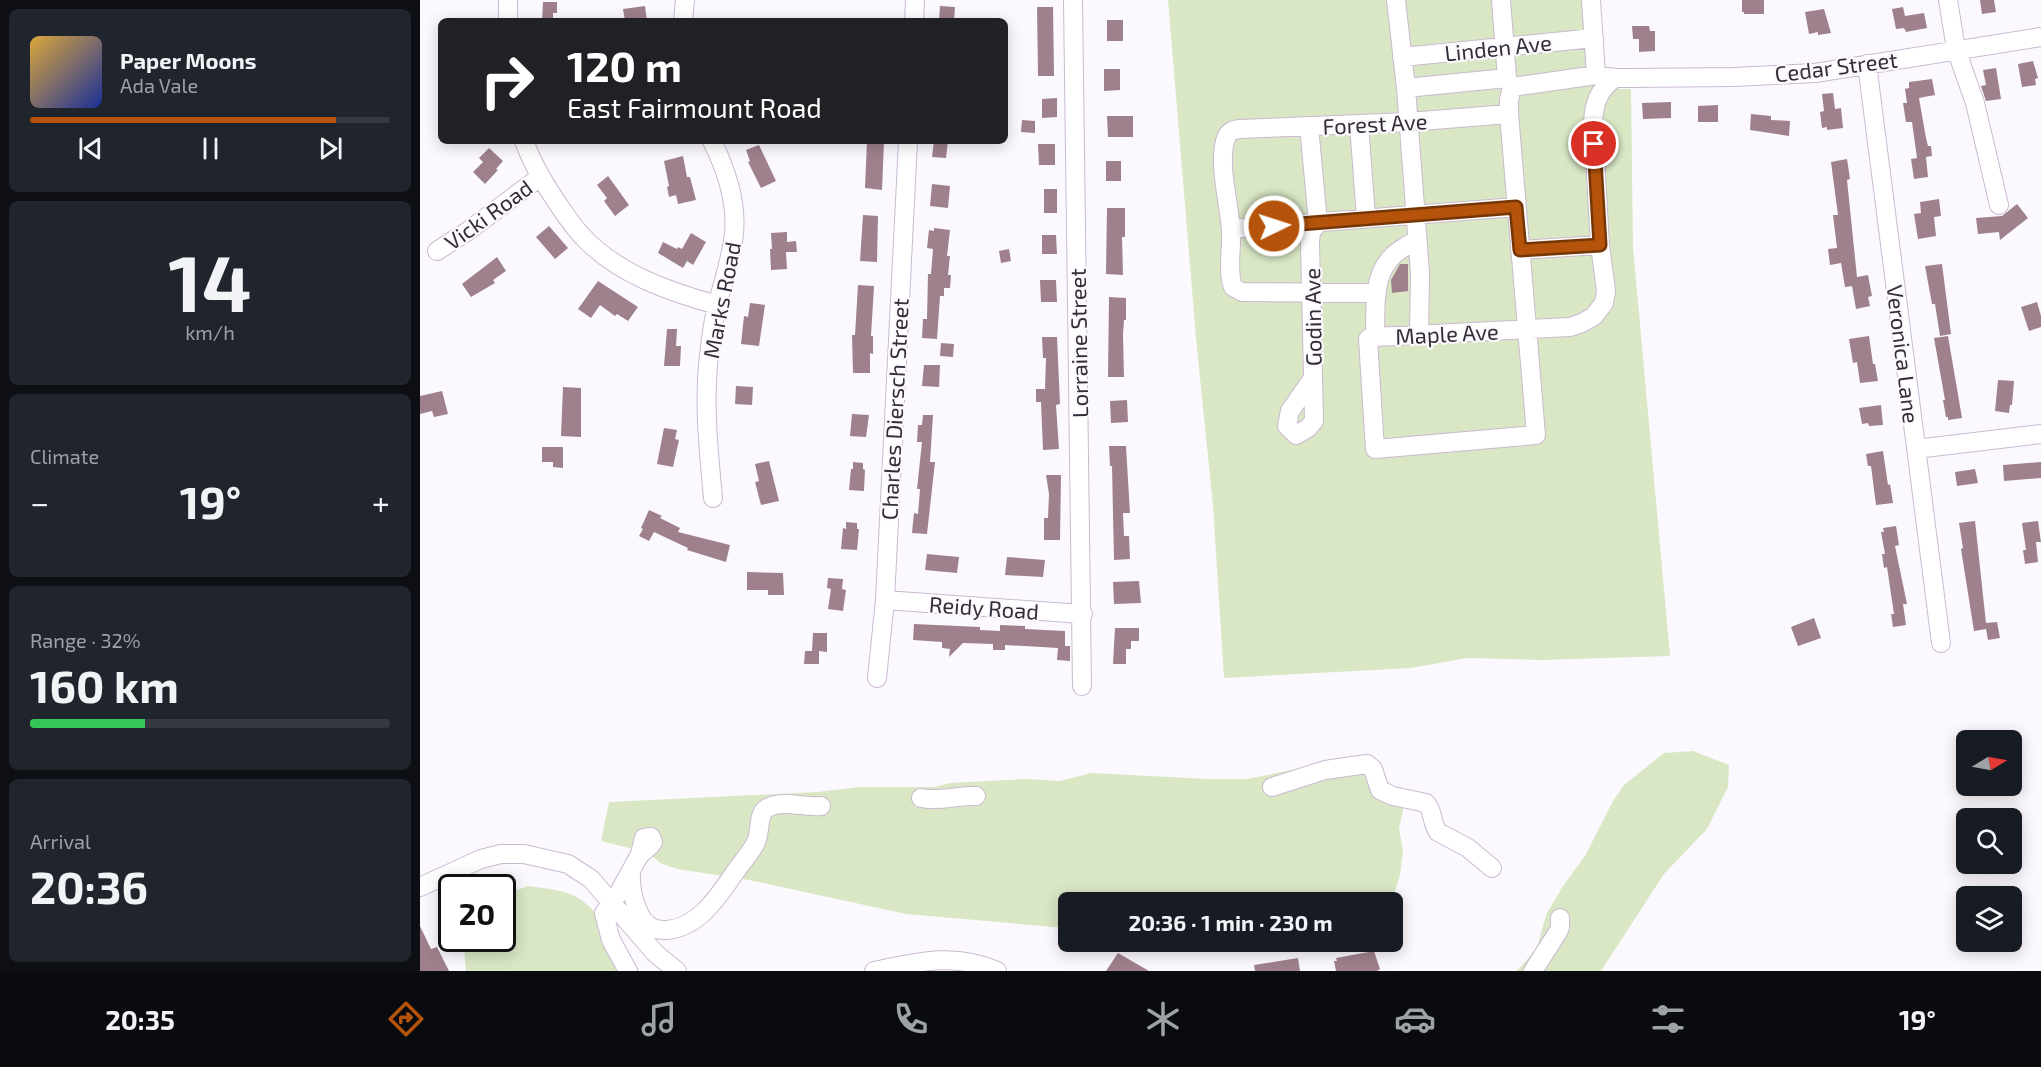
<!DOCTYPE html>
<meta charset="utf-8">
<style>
:root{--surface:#171b24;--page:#20242c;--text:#f1f3f6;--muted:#9ea1a6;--line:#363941;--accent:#b45309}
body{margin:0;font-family:"Exo 2",sans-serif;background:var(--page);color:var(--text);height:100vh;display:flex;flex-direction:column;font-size:22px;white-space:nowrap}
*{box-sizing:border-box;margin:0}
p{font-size:20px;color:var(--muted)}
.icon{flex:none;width:33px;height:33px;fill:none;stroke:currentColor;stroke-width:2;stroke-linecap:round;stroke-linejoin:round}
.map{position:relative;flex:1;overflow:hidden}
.details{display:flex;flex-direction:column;gap:9px;padding:9px;background:#0d0f14;width:420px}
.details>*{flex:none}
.guide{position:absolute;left:18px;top:18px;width:570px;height:126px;border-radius:9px;box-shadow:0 3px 15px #0003;background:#202124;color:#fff;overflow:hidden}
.needle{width:39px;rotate:80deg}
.controls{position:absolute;left:1536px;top:730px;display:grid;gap:12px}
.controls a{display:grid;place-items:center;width:66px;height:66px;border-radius:9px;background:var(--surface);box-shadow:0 3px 15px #0003;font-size:30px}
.speed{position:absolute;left:18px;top:874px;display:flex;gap:12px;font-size:30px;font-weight:700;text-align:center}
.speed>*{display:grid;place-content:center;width:78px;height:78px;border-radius:50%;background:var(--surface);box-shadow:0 3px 15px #0003;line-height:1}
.speed .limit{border:3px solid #111;border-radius:9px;background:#fff;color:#111}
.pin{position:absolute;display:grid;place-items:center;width:51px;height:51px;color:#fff;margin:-26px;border:3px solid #fff;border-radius:50%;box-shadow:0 2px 6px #0007}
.me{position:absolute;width:66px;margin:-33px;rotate:86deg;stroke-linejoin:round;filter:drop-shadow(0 0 4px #0008)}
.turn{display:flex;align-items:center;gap:21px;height:126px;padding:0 30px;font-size:27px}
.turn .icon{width:78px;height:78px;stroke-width:2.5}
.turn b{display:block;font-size:42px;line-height:51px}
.big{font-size:45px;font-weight:700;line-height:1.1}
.details .widget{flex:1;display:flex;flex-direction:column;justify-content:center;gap:9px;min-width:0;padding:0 21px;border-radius:9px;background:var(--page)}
.details .dial{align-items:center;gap:0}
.dial b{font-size:78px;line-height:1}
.song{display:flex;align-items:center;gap:18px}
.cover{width:72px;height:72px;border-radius:9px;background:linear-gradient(135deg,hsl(40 70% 55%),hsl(230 70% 35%))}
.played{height:6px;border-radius:3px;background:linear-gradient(90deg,var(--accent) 85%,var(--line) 85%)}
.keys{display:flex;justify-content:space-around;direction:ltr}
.heat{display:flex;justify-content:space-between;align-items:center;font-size:33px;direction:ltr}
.charge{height:9px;border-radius:4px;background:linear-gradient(90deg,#34c759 32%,var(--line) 0)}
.trip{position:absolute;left:638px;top:892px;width:345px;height:60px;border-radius:9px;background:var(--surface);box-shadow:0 3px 15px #0003;font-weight:700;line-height:60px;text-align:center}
.dock{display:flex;height:96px;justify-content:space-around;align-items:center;background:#090b0e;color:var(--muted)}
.dock .icon{width:42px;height:42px}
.dock .active{color:var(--accent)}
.dock b{font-size:27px;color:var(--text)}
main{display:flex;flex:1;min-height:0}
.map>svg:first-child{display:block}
.green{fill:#d9e7c5}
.building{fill:#9e818d}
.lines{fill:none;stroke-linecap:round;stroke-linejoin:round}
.minor-casing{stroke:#cbb9d1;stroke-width:20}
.minor{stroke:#fff;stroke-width:18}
.route-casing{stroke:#753606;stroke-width:15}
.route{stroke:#b45309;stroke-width:10}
.labels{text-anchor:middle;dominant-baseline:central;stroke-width:4.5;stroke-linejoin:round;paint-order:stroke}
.street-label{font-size:22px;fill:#342d37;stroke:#fcf9fe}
</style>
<main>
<section class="details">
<div class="widget">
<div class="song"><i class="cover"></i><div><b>Paper Moons</b><p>Ada Vale</p></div></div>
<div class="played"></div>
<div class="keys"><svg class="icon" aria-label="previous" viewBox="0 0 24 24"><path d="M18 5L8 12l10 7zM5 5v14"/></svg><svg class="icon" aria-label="pause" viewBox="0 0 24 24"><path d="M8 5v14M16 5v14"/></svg><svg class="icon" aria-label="next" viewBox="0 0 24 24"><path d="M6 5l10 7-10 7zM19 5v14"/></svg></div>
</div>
<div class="widget dial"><b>14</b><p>km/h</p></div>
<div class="widget"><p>Climate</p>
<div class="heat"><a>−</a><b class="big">19°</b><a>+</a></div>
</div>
<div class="widget"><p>Range · 32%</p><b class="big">160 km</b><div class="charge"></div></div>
<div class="widget"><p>Arrival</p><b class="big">20:36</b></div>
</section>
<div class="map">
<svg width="1621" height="971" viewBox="0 0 1621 971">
<rect width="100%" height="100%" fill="#fcf9fe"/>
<path class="green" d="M748 0H1180L1187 89H1211L1213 247 1250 656 1121 660 1047 658 991 668 804 678 793 506 776 338Z
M1273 751 1309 765 1308 787 1287 829 1244 874 1181 971H1097L1117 948 1126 915 1143 886 1165 856 1193 801 1204 785 1244 753Z
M891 766C927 769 950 775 983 790V811L979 828 983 851 980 875 974 894 949 903H648V927H634L486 914 329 880 257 869 240 863 229 853 181 841 189 802 397 792 439 787H515L530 783 606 779 640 781 671 773 788 779H827Z
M108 886C122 888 136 889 150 894 174 902 204 948 215 971H46L43 939H82L83 895Z"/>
<path class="building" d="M1322 0H1344V14H1324V12H1322Z
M1560 0H1574L1576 12 1562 14Z
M123 2H137V13H133V21H122Z
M225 6 227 21H205L203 9Z
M520 6 535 7 534 21H519Z
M617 7H633L634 76H618Z
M1483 7 1485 16 1504 13 1507 28 1486 32 1484 28 1476 29 1472 9Z
M1404 9 1411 33 1398 35V32L1389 34 1385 12Z
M687 20H703V41H687Z
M1212 26H1229L1230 31H1235V51L1219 52V39H1213Z
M1613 61 1618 78 1615 79 1616 85 1602 87 1598 64Z
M1576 68 1581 99 1566 101 1561 86 1566 85 1563 70Z
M684 69H700V90L684 91Z
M1512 79 1515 95 1499 98 1506 138 1508 146H1511L1512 156 1506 157 1508 177 1494 179 1491 159 1497 158 1492 122H1486L1483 103H1487L1485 89 1489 88V82Z
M1413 93 1415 109 1421 108 1423 128 1407 130V127L1402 128 1400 112 1404 111 1402 94Z
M637 98V117L622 118V99Z
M1251 102V118L1223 119 1222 103Z
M1298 105V122H1278V106Z
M1331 114 1351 116V120L1370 121 1369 136 1330 130Z
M687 116H713V137H688Z
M602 120 615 121V133L601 132Z
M447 141H464L462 190 445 188Z
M514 141H528L526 158 512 157Z
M618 144H635V165H619Z
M339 145 356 181 341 188 328 162 330 161 326 150Z
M69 148 83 161 76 169 78 170 65 184 53 172 63 162 59 158Z
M263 156 267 177H270L276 200 258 204 256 195 249 197 247 187 249 186 244 161Z
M1427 159 1430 179 1427 180 1437 277 1448 275 1452 296 1448 297 1450 306 1436 309 1432 286 1425 287 1421 263 1410 265 1408 249 1417 248 1413 215H1418L1411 162Z
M686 161H701V181H686Z
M188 176 209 205 195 216 184 201 187 198 177 185Z
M512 184 530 186 528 208 510 206Z
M624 189H637V213H624Z
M1519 199 1521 216 1514 217 1516 236 1498 239 1494 214 1501 213 1500 202Z
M1597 204 1608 218 1580 240 1579 232 1558 234 1556 218 1582 216Z
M687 208H705V237H702L703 275 686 274Z
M443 215 458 216 457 262 440 261Z
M129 226 148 248 135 259 116 237Z
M514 228 530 230 527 256H530L528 275H531L530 288H524V296H520L517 339 502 338 503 319H507L508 274H511L513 249 507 248 509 230 514 231Z
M367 232V242L376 241 377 252H366L367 269 351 270 350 249H352L351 233Z
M271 233 286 242 273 265 267 261 263 268 238 253 243 242 257 249 258 247 262 249Z
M622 235H636L637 254H622Z
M589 249 591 261 581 263 579 251Z
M77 257 86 271 73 280 75 283 51 297 42 284Z
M980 264H988V291L972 293 971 280Z
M1522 264 1531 334 1520 336 1515 304H1512L1505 266Z
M620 280H636L637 302H621Z
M178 281 218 307 208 321 197 314 195 316 180 305 171 318 158 309Z
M438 285 454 286 451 336H453V354L450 353V373H433L432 335H435Z
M689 297 706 298V320H704L703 335 704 377H688Z
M1617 302 1621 316V327L1609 331 1601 307Z
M330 303 345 305 339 346 321 344 324 316 328 317Z
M247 329H257L256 346H261L260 366H244Z
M1449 336 1453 364H1455L1458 381 1440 383 1437 362 1433 363 1429 339Z
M1528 336 1542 418 1528 420V417H1526L1523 400H1525L1514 338Z
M622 337H637L640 404 636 405 639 449 623 450 621 402H616V389H625L626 358H623Z
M521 343 534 344 533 357 520 356Z
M504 365H520L519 387 502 386Z
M1578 380 1594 381 1592 405H1590L1589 413 1575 411Z
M316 386 333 387 332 405 315 404Z
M143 387 161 388V437L141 436Z
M22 391 28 414 14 417 12 411 0 414V396Z
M707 400 708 422 691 423 690 401Z
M1461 405 1463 425 1449 426 1448 423 1442 424 1439 408Z
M432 414 449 415 446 437 430 436Z
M503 415H513L510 462H515L507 534 492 533 494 513 498 514 500 489H497L502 442H497L498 425H502Z
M244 428 257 430 255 439 259 440 253 467 237 464Z
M689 446H706L710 513H703L704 536H709L710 559 694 560 692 466H690Z
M122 447H143V468L133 467V462H122Z
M1463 451 1468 485 1470 484 1473 503 1456 505 1451 466H1448L1446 454Z
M349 461 359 501 341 505 335 482 339 481 335 464Z
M433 462 443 463V469L445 470 444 491 429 490 431 469H433Z
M1621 462V478L1584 481 1583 465Z
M1555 469 1558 483 1537 486 1535 472Z
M626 475H641L640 540H624V518H628L629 494Z
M229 510 242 516 240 518 260 528 258 532 310 545 306 562 267 550 268 548 234 532 229 541 219 536 223 529 221 528Z
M1555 521 1566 623 1577 622 1580 638 1568 640 1566 629 1554 631 1541 549 1543 548 1539 523Z
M1618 521 1621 542H1616L1618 562 1605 564 1603 550H1606L1602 523Z
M426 522 437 523V529H439L437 550 421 549 423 528 426 529Z
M1476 526 1479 545 1475 546 1487 604H1483L1486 625 1473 627 1471 614H1474L1467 567 1464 568 1462 554H1465L1461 532H1464L1463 528Z
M507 554 539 557 537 573 505 570Z
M587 557 625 560 623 577 585 575Z
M327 572 363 573 364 595H348V590H327Z
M408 578 423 579 422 589 426 590 423 611 408 609 411 589 407 588Z
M719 581 721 603 694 604 693 582Z
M1394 618 1401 638 1378 646 1371 627Z
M494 624 560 627V630L580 631V625L605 626V629L645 631V646H650V661L637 660 638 648 585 645V650H573V644L543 643 529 657 530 649 522 648V642L493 640Z
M695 628H719V641H711V649H706V664H693Z
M393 633H407V652L399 651V664H384L385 651H392Z
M0 926 11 949 17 947 29 971H0Z
M954 951 960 969 957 971H916L914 961H917L916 958Z
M698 953 729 971H686Z
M878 958 880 971H835L834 965Z"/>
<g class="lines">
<g class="minor-casing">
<path id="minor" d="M653 0 662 686
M976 0 986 88 1000 273 999 335
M1081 0 1087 78 1092 87 1089 100V114C1097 221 1106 328 1116 435L955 449 948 339 955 337 1150 327 1162 323 1174 316 1184 303 1186 291 1180 245 1173 123C1174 104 1178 90 1195 78
M1171 0 1176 75
M1528 0 1536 49 1555 103 1579 205
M88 21V0
M263 21 265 0
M494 21 495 0
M982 57 1174 38
M1447 64 1521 643
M1092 87 1176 75 1195 78H1210L1313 77 1395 73 1621 37
M986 88 1087 78
M939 124 946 218
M889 126 898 223
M104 141C112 163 123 182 136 201 145 214 153 227 164 238 198 274 250 292 297 305
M292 141C306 169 317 203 314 234 311 259 303 282 297 306 292 325 290 345 288 365 284 409 289 454 293 498
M811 229 1096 207
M1100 250 1180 245
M17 251 48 231 120 177
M957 293 822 292 813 287C807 271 812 249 811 232 810 205 797 163 806 138 809 131 813 130 820 129L988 122 1089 114
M955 337C956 313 952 278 970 259 977 250 988 245 997 240
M893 378 870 411 867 426 876 435 888 428 894 421 890 242 891 232 898 223
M1496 449 1621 434
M465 600 663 614
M457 678 465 600 488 141
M852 787 905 770 947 764 953 769 960 790 973 796 1006 803C1014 811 1011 823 1018 832L1048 848 1072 868
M501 798C520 802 537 795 556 796
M211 871C210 887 213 901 220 915 225 925 235 931 247 930 281 927 300 893 318 868 324 860 332 851 336 842 341 832 337 814 347 808 362 799 385 808 401 806
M0 887 61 859 81 854H104L148 864 171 879 236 954 257 971
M208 971 191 940 184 913 198 894 219 856C223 851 231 847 233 842L231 837 224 838 220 854
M454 971C498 962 534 952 577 971
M1113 971 1138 932 1140 927V918"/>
</g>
<use href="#minor" class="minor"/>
</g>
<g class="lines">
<g class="route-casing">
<path id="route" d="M854 226 1096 207 1100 250 1180 245 1174 144"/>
</g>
<use href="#route" class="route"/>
</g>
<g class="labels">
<g class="street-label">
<text transform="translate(1078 47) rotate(-6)">Linden Ave</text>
<text transform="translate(1416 66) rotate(-7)">Cedar Street</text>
<text transform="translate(955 123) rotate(-3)">Forest Ave</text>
<text transform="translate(68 214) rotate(-36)">Vicki Road</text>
<text transform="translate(301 300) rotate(-79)">Marks Road</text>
<text transform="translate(892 317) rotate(-91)">Godin Ave</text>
<text transform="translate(1027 333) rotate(-3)">Maple Ave</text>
<text transform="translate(658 343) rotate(-91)">Lorraine Street</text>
<text transform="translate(1484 354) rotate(83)">Veronica Lane</text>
<text transform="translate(474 409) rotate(-87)">Charles Diersch Street</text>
<text transform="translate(564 607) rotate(4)">Reidy Road</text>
</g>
</g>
</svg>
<div class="controls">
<a><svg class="needle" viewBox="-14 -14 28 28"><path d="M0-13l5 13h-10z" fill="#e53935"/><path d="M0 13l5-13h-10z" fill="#9ea1a6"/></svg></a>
<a><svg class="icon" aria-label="search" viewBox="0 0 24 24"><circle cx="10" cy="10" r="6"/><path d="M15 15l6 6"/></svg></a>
<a><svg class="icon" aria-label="layers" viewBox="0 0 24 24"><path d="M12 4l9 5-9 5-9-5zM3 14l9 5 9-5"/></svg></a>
</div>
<div class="speed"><div class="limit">20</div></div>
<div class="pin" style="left:1174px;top:144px;background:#d93025"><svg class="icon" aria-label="arrive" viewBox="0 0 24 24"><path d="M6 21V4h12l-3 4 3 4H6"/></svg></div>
<svg class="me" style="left:854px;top:226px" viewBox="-20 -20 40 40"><circle r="17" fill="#b45309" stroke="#fff" stroke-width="3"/><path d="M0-11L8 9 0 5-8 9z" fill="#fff"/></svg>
<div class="trip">20:36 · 1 min · 230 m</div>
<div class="guide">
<div class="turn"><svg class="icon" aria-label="right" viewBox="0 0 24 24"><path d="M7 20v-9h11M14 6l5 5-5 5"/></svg><div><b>120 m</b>East Fairmount Road</div></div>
</div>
</div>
</main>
<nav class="dock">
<b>20:35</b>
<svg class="icon active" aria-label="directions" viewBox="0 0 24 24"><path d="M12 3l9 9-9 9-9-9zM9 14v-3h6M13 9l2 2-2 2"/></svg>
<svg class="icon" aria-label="music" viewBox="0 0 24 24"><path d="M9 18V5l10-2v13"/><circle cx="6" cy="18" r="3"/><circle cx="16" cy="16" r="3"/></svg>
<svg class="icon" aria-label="phone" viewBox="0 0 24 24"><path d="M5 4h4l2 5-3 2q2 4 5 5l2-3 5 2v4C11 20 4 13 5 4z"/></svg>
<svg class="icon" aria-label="climate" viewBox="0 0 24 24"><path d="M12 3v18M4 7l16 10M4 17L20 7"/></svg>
<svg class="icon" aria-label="car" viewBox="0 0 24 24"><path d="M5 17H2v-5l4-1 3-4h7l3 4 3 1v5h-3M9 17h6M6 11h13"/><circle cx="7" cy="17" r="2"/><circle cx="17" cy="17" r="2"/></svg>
<svg class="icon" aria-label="filters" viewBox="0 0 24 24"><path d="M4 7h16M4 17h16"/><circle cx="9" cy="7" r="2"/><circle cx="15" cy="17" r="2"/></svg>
<b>19°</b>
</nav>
